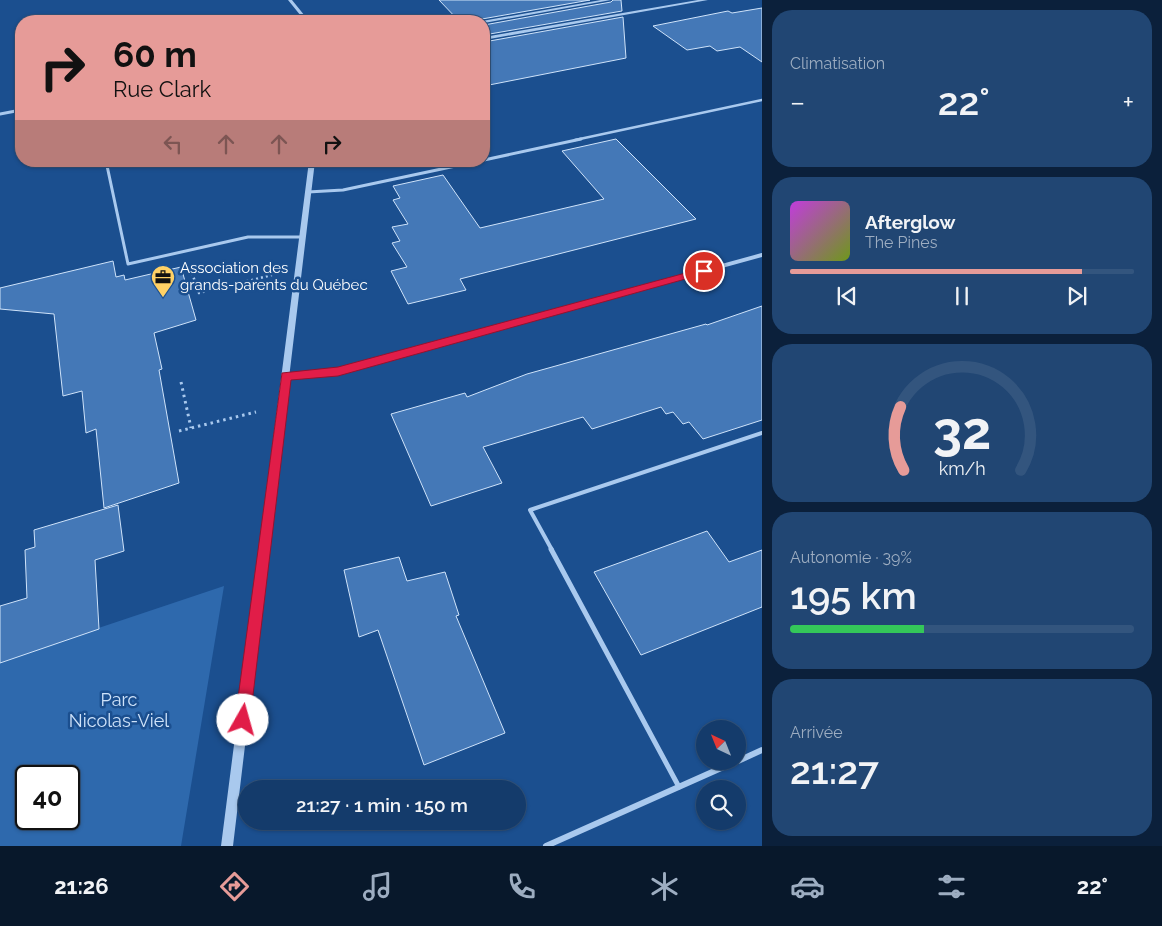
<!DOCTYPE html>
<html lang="fr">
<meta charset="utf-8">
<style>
:root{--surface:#143b6b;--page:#214673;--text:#f1f3f6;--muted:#9dadc1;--line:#33557e;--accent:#e69b98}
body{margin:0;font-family:Raleway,sans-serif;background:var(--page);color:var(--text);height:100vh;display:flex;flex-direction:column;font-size:19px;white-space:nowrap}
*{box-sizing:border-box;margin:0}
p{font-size:16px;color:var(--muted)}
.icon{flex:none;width:28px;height:28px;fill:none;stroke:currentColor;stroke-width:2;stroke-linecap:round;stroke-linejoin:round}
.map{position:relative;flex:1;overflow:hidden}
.side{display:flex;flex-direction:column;gap:10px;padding:10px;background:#0b203b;width:400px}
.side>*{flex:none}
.guide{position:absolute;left:15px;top:15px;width:475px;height:152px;border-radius:20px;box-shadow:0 1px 4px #0004,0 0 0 1px var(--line);background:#e69b98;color:#111;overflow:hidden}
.needle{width:32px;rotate:317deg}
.fabs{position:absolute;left:696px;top:720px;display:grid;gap:10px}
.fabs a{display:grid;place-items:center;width:50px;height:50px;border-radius:50%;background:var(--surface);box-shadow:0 1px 4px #0004,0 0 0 1px var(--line);font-size:25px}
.speed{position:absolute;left:15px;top:765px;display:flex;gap:10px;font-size:25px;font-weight:700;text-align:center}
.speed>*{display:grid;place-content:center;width:65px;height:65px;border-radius:50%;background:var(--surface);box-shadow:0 1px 4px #0004,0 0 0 1px var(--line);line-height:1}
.speed .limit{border:2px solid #111;border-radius:8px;background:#fff;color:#111}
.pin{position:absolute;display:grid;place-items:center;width:42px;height:42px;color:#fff;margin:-21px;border:2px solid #fff;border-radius:50%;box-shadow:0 1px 5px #0007}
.me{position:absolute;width:55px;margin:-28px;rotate:7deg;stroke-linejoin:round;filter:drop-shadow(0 0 4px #0008)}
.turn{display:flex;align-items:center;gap:18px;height:105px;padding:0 15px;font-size:22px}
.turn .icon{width:65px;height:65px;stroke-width:2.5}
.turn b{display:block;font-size:35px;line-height:42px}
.lanes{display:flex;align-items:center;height:48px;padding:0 15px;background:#0003;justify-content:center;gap:25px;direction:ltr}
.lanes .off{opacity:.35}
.big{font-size:38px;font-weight:600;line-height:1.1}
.side .tile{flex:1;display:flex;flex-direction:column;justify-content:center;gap:8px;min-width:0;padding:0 18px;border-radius:20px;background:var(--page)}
.side .dial{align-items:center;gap:0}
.dial svg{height:130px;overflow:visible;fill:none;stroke:var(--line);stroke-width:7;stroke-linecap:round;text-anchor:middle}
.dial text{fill:var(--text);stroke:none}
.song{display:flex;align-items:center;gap:15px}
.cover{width:60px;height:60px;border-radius:8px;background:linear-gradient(135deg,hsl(290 70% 55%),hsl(80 70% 35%))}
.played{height:5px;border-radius:2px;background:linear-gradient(90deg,var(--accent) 85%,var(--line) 85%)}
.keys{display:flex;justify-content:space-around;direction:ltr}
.heat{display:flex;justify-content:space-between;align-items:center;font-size:28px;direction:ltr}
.charge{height:8px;border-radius:4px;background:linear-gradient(90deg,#34c759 39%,var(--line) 0)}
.trip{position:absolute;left:238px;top:780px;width:288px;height:50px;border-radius:25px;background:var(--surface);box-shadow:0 1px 4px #0004,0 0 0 1px var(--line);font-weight:600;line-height:50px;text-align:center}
.dock{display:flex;height:80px;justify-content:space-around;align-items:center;background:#08182b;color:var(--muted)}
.dock .icon{width:35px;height:35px}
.dock .selected{color:var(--accent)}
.dock b{font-size:22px;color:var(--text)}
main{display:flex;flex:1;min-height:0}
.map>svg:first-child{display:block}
.green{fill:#2e69ad;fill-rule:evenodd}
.building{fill:#4478b7;stroke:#cfe3fa}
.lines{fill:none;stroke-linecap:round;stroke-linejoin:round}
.path-far1{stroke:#a9c9ee;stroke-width:2.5;stroke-dasharray:2 3;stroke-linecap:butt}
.path{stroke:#a9c9ee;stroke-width:3;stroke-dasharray:2.5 4;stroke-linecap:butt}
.service-far3{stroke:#a9c9ee;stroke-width:2.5}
.service-far2{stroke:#a9c9ee;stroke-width:3}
.service-far1{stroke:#a9c9ee;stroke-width:4}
.service{stroke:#a9c9ee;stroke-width:5}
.minor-far3{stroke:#a9c9ee;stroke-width:3}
.minor-far2{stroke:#a9c9ee;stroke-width:4}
.minor-far1{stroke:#a9c9ee;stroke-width:5}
.minor{stroke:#a9c9ee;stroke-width:6}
.tertiary{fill:#a9c9ee;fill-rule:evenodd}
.route{fill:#e11d48;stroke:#92132f}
.labels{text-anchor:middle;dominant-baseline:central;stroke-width:5;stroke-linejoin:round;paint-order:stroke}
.poi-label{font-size:15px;fill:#fff;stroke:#1b4f8f;text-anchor:start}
.near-park-label{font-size:18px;fill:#cfe3fa;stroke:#1b4f8f}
</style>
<main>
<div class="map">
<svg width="762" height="846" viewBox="0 0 762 846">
<rect width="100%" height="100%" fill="#1b4f8f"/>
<path class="green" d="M224 586 181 846H0V661ZM26 776H69V819H26Z"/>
<path class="building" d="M439 0H590L482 19 480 21H459Z
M613 0H621L622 11 484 35V25L611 2Z
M762 8V62L740 47 717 51 710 46 687 50 653 26 728 11 732 13Z
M623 17 626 58 484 86V42Z
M616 139 696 219 460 279 466 290 408 304 391 271 407 267 392 243 400 241 392 227 408 224 393 200 400 198 393 186 443 175 480 228 604 199 562 151Z
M113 261 116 277 124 275 125 280 181 267 196 320 154 333 162 369 159 370 179 483 104 508 96 429 86 433 82 391 63 396 54 314 0 309V288Z
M762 306V420L703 439 689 422 683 424 673 412 666 414 661 407 592 429 583 417 483 447 502 483 431 506 391 414 465 393 467 397 527 374 706 324 707 325Z
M118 505 124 551 95 560 99 629 0 663V606L27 598 25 550 35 547 34 530Z
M707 531 729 562 762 550V607L641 655 594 572Z
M399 557 407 581 445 572 459 615 456 616 505 733 424 765 378 630 359 637 344 570Z"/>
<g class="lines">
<path class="path-far1" d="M192 273 199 293 272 275"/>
<path class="path" d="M181 382 191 428
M179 431 256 412"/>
<path class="service-far3" d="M575 140 762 100"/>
<path class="service-far2" d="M484 160 581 139
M106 161 128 264 248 237H303
M308 192 343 190 479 161"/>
<path class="service-far1" d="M552 550 530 510 762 433"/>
<path class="service" d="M551 549 679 787"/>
<path class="minor-far3" d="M0 114 21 110"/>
<path class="minor-far2" d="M525 320 762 255"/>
<path class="minor-far1" d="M286 376 338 371 530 319"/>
<path class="minor" d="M738 761 762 750
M546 846 737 761"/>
<path class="tertiary" d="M288 0H292L309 21H305Z
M601 0H611L484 23V21H482Z
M698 0H708L484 40V37Z
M309 161H315L233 846H221Z"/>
</g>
<path class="route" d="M704 268 707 269V273L338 376 291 380 250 720 248 725 243 728 237 725 235 720 282 373 338 367Z"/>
<defs>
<g id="office-pin" transform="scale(1.25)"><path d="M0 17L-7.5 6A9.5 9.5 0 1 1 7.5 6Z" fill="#ffd166" stroke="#1b4f8f"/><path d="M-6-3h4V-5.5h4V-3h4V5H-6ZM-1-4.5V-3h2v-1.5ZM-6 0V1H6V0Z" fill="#111"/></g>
</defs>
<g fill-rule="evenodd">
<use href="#office-pin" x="163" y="277"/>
</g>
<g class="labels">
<g class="poi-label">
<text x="180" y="268">Association des<tspan x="180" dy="17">grands-parents du Québec</tspan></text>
</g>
<g class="near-park-label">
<text x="119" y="699">Parc<tspan x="119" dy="21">Nicolas-Viel</tspan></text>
</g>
</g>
</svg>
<div class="fabs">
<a><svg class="needle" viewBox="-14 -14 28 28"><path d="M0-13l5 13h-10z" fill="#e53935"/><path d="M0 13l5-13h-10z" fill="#9dadc1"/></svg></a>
<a><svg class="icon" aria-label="search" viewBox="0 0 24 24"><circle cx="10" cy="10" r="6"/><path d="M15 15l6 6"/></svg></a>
</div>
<div class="speed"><div class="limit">40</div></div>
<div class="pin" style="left:704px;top:271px;background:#d93025"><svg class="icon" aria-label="arrive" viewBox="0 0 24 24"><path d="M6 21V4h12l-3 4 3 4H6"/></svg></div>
<svg class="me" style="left:243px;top:720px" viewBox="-20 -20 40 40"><circle r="19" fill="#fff"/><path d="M0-13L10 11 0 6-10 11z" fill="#e11d48"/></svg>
<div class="trip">21:27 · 1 min · 150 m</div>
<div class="guide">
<div class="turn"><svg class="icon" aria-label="right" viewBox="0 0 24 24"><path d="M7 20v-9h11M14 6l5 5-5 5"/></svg><div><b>60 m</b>Rue Clark</div></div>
<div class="lanes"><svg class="icon off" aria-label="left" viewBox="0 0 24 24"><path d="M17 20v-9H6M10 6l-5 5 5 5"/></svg><svg class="icon off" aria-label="ahead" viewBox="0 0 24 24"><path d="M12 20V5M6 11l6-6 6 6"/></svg><svg class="icon off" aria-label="ahead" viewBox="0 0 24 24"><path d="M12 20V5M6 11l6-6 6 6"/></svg><svg class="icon" aria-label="right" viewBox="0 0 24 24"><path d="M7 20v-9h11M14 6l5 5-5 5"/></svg></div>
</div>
</div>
<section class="side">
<div class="tile"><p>Climatisation</p>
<div class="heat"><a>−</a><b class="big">22°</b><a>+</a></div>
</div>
<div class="tile">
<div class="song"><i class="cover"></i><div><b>Afterglow</b><p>The Pines</p></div></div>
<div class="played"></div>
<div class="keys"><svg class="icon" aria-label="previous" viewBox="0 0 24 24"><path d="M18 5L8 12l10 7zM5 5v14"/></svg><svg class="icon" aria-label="pause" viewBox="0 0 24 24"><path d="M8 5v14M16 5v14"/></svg><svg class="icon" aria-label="next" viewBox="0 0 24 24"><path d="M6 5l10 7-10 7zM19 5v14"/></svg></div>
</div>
<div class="tile dial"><svg viewBox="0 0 100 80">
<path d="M14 69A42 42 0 1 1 86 69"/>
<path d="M14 69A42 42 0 0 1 12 30" stroke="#e69b98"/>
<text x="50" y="56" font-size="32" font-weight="700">32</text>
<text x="50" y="72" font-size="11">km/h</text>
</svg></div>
<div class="tile"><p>Autonomie · 39%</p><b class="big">195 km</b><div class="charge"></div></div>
<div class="tile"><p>Arrivée</p><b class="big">21:27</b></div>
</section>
</main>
<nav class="dock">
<b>21:26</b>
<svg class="icon selected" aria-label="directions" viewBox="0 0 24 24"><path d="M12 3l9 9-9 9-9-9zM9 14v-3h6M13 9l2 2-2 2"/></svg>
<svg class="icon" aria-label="music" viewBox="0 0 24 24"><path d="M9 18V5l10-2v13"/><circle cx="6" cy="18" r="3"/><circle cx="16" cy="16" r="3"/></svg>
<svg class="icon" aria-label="phone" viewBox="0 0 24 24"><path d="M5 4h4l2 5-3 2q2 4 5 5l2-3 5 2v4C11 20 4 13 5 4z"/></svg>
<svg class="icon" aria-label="climate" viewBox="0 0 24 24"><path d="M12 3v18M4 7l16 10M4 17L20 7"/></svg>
<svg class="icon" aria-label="car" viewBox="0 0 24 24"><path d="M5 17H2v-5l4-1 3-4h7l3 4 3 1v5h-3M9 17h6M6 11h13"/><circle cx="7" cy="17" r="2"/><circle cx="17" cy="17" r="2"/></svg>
<svg class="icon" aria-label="filters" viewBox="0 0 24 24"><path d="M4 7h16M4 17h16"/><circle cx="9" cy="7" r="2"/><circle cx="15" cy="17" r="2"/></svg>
<b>22°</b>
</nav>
